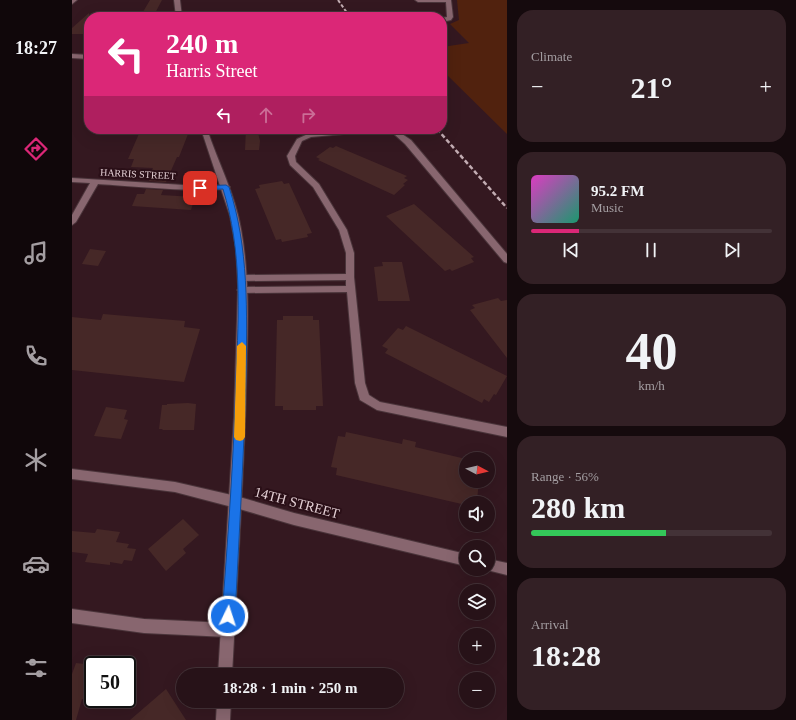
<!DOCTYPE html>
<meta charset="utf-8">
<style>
:root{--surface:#271218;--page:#332025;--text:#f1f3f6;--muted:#a49ea2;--line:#433237;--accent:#db2777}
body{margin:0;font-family:Georgia,serif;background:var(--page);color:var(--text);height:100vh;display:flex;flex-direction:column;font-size:15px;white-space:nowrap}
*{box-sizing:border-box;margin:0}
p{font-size:13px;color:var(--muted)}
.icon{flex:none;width:22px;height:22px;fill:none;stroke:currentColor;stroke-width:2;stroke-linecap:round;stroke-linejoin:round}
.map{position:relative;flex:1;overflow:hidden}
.details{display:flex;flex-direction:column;gap:10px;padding:10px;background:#150a0d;width:289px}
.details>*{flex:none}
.hud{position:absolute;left:12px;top:12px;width:363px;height:122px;border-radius:16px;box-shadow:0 4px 16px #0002,0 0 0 1px var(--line);background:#db2777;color:#fff;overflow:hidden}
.needle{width:26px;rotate:97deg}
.buttons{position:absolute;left:387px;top:452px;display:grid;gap:8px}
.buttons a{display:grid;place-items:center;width:36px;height:36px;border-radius:50%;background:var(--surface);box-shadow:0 4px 16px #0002,0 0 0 1px var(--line);font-size:20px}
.speed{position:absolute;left:12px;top:656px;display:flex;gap:8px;font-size:20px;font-weight:700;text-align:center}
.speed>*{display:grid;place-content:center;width:52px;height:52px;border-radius:50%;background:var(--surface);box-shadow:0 4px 16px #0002,0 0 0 1px var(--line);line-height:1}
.speed .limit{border:2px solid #111;border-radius:6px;background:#fff;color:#111}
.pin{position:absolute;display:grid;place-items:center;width:34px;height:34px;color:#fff;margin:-17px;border-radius:8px;box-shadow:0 2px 6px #0006}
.me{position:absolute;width:44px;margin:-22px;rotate:4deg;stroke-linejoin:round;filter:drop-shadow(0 0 3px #0008)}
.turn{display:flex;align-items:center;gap:14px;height:84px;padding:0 16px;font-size:18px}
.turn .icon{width:52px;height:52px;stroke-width:2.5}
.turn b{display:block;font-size:28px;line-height:34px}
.lanes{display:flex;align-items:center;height:38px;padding:0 16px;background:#0003;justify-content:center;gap:20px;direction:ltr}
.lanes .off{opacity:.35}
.big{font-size:30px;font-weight:800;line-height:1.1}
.details .widget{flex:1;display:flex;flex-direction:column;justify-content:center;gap:6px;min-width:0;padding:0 14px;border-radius:16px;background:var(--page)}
.details .dial{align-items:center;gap:0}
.dial b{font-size:52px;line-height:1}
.song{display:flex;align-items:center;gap:12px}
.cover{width:48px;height:48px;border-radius:6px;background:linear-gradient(135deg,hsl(310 70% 55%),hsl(160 70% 35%))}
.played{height:4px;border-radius:2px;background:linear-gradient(90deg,var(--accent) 20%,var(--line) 20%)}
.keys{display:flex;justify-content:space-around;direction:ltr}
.heat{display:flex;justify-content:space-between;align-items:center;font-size:22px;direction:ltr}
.charge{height:6px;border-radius:3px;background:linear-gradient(90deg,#34c759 56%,var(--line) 0)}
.trip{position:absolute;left:104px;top:668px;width:228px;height:40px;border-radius:20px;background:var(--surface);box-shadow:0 4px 16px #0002,0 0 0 1px var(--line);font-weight:800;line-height:40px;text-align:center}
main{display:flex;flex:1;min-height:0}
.dock{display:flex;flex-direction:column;width:72px;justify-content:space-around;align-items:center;background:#10070a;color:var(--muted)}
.dock .icon{width:28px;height:28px}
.dock .selected{color:var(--accent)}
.dock b{font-size:18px;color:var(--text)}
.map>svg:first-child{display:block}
.green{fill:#51220e}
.building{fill:#462827}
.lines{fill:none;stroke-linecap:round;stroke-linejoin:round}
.minor-casing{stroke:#4a343a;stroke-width:2}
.tertiary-casing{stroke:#4a343a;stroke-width:2}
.secondary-casing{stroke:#4a343a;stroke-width:2}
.minor{fill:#88666f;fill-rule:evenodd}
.tertiary{fill:#88666f;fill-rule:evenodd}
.secondary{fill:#88666f;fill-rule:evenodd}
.rail-far1{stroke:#c2acb2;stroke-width:2;stroke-dasharray:3.5 2;stroke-linecap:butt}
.rail{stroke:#c2acb2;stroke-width:2.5;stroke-dasharray:4.5 2.5;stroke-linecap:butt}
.route{fill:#1a73e8;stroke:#114b97}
.slow{fill:#f59e0b}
.labels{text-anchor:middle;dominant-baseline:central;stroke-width:4;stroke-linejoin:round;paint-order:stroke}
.far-street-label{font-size:10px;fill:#e3cfd4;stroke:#2a0f17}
.near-street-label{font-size:14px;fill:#e3cfd4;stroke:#2a0f17}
</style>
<main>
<nav class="dock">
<b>18:27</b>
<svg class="icon selected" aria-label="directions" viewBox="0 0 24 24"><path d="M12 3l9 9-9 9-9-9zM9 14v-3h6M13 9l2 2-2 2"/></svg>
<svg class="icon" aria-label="music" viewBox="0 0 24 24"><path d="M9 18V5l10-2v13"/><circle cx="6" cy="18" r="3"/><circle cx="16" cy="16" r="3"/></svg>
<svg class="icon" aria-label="phone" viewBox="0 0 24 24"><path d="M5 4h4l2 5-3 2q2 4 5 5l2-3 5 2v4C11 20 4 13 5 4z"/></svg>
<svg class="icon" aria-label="climate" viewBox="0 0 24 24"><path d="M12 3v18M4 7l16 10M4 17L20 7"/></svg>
<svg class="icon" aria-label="car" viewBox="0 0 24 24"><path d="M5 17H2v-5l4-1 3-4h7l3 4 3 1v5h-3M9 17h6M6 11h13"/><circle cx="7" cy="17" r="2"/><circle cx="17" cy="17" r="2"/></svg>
<svg class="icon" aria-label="filters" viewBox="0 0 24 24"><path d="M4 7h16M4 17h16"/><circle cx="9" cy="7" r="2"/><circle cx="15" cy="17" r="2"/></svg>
</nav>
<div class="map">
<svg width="435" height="720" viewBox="0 0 435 720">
<rect width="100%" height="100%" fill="#341820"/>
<path class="green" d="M385 0H435V134L370 70V47L397 43 378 24 387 20Z"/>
<path class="building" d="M78 0H90L81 17H68Z
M17 13V34H0V28Z
M69 129H118L107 157H105L94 182 77 181 82 171 80 170 81 168 59 167 62 159H56Z
M174 129H185L188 141 187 150H173Z
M264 146 335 176 332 178 336 180 331 184 333 185 322 195 246 160 248 159 244 157 258 147 261 148Z
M210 181 212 184 217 183 240 233 235 234 236 237 210 242 209 239 204 240 183 189 188 188 187 185Z
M74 189 91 190 89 195 123 197 119 210 60 206 65 194H72Z
M342 204 402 257 399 258 402 262 380 271 378 269 373 271 314 216Z
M18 249 34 251 26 266 10 264Z
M310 262H330L338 301H306L302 267 311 266Z
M426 298 429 301 435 300V358L398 310 403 308 400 305Z
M31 314 113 321 112 327 128 329 112 382 0 370V317L29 320Z
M211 316H241V320H247L251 406H244V410H211V406H203L205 320H211Z
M334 326 435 376 424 395 422 394 417 402 412 399 410 403 313 353 316 349 310 346 326 328 331 330Z
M116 403 124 404 122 430H90L91 429H87L90 405H95V404Z
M34 407 55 410 52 419 56 420 49 439 22 436Z
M274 432 330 444 331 439 344 442 343 447 394 459V481H407L405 500 400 499V503H394V505L264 475 265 468 259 467 266 436 273 437Z
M111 519 127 535 111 549 114 553 94 571 76 549Z
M25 529 48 532 44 542 57 544 55 548 64 549 60 561 52 560 50 564 38 562V565L13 562 16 554 0 552V531L23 533Z
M4 663 21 665V700L10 699 4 720H0V674Z
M94 689 114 720H58L87 695Z"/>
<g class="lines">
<g class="minor-casing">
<path id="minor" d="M0 0H5L0 4Z
M343 0H379L381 17 379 20 370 22V18L375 17 374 2H346Z
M0 54 17 55V59L0 58Z
M282 129H308L305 131 239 137 230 141 223 156 224 162 247 184 275 230 282 253V277L293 383 297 395 308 402 435 427V437L305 410 288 400 283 383 275 292 170 293 165 290 170 287 274 286V280L170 281 166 278 170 275 274 274V253L267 230 241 187 218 165 215 156 225 139 236 134Z
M309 129 324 130 339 140 435 254V263L432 262 333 144 322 134Z
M0 178 128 186 154 185 158 187C148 195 45 185 26 184L4 222 0 225V215L18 183 0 182Z
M0 609 72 619 155 623 160 625 162 630 160 635 155 637 72 633 0 623Z"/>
</g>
<g class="tertiary-casing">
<path id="tertiary" d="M0 469 103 482 164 496 222 513 394 554V566L222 525 164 508 103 492 0 479Z
M416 559 435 563V575L411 569H416Z"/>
</g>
<g class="secondary-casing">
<path id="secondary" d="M102 0H108L110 17H104Z
M129 129H135C146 162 163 194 169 229 179 283 175 340 174 395 171 488 165 582 160 675H146L162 417 166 286 164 248 158 216Z
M145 701H159L158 720H144Z"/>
</g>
<use href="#minor" class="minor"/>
<use href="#tertiary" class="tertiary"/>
<use href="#secondary" class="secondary"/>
<path class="rail-far1" d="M266 0 278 17"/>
<path class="rail" d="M365 129 435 208"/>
</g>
<path class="route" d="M154 185 157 187C177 248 175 312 174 376 172 456 167 536 163 616L161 620 156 622 152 620 150 616C156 536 162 456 164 376 167 313 170 250 151 189L128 190 125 188 128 186Z"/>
<path class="slow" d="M170 342 174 346 173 437 171 440 168 441 164 440 162 437 165 346Z"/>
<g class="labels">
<g class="far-street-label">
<text transform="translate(66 174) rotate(3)">HARRIS STREET</text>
</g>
<g class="near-street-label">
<text transform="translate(225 503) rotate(15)">14TH STREET</text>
</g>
</g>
</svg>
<div class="buttons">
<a><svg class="needle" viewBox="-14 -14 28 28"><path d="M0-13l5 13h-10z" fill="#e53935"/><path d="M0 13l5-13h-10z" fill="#a49ea2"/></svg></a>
<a><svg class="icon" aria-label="sound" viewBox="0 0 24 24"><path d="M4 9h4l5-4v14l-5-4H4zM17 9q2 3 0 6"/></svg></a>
<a><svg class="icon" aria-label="search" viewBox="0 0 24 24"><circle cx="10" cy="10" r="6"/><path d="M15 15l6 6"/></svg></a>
<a><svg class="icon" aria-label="layers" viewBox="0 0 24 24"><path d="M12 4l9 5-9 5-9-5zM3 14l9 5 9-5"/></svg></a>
<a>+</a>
<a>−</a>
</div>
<div class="speed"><div class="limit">50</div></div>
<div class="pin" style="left:128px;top:188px;background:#d93025"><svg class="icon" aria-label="arrive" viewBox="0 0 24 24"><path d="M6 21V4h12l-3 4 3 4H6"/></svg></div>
<svg class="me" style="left:156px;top:616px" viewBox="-20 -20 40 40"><circle r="17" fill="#1a73e8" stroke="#fff" stroke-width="3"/><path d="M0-11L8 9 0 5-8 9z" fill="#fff"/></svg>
<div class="trip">18:28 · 1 min · 250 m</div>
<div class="hud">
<div class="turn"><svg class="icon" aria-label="left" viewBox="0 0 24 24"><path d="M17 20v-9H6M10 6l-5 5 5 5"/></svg><div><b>240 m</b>Harris Street</div></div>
<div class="lanes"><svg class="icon" aria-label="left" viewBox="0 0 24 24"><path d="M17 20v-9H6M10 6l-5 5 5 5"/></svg><svg class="icon off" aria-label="ahead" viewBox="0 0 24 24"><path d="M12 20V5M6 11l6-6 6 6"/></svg><svg class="icon off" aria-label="right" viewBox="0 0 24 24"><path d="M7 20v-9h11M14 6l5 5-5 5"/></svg></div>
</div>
</div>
<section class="details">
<div class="widget"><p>Climate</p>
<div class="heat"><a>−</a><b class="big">21°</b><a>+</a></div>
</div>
<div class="widget">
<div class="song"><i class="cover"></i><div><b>95.2 FM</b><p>Music</p></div></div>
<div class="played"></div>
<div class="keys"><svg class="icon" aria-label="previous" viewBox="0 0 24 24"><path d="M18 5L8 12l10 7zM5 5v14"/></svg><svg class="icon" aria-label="pause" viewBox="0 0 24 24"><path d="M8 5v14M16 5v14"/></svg><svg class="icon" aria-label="next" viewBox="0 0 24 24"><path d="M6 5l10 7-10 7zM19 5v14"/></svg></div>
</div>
<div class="widget dial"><b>40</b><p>km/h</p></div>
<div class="widget"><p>Range · 56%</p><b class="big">280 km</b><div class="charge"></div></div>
<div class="widget"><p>Arrival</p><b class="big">18:28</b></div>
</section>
</main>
